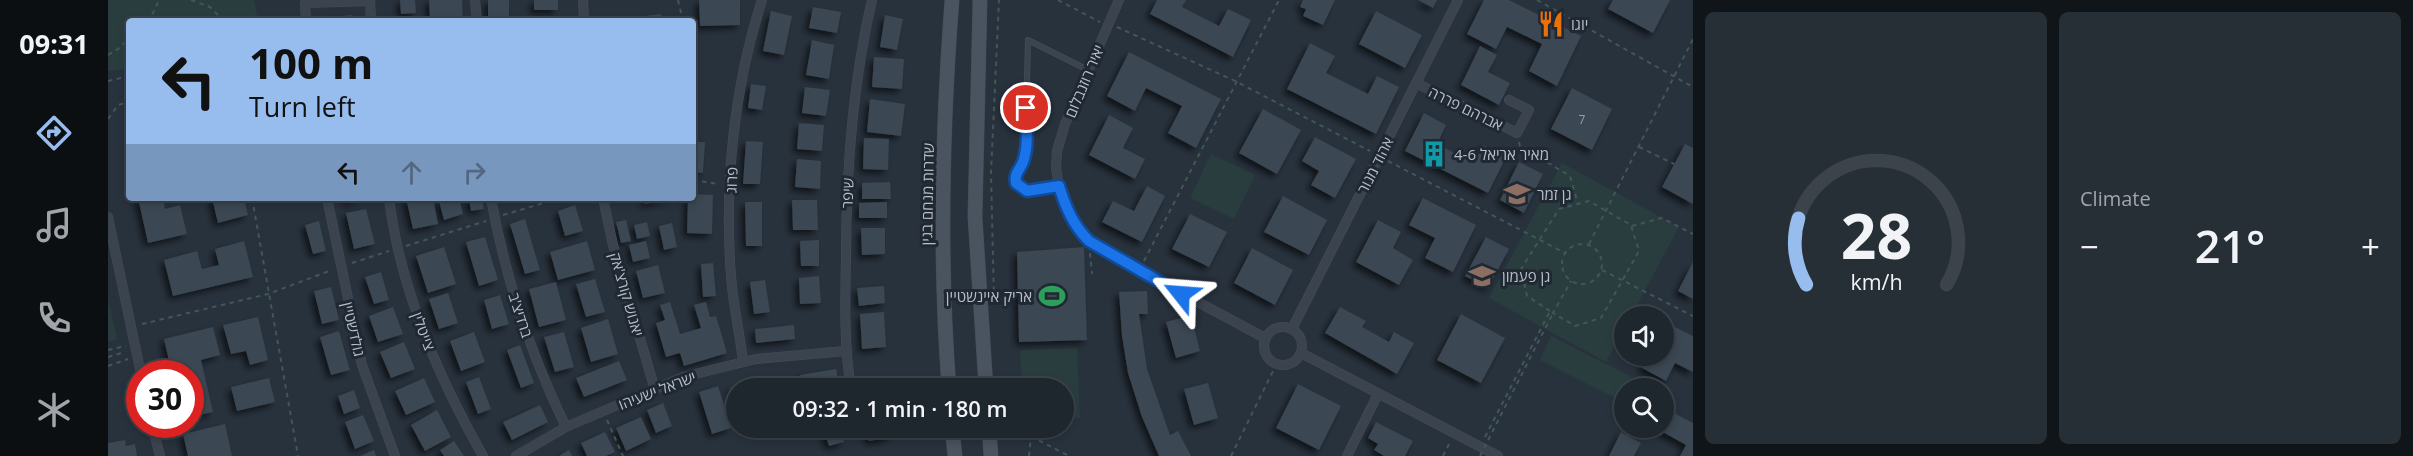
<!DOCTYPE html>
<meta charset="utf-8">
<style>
:root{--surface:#1e262e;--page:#262e36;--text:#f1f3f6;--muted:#a1a5aa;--line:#3c434a;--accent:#97bdee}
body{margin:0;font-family:"Open Sans","Noto Sans Hebrew",sans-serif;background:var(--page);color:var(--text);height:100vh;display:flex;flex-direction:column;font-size:22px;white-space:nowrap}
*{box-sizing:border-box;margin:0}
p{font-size:20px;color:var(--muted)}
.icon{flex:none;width:33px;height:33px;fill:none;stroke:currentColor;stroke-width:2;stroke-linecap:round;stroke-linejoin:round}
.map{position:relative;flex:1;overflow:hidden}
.sheet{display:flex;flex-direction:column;gap:12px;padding:12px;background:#101519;width:720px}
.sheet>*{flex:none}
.banner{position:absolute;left:18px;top:18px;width:570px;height:183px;border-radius:6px;box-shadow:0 3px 9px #0003,0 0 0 2px var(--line);background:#97bdee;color:#111;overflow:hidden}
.controls{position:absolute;left:1506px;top:306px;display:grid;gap:12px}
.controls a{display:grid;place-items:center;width:60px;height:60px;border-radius:50%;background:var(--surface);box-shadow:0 3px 9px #0003,0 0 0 2px var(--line);font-size:30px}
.speed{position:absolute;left:18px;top:360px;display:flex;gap:12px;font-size:30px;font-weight:700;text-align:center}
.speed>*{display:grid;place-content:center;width:78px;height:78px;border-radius:50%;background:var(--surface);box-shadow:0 3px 9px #0003,0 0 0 2px var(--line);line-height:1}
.speed .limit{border:9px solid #d22;background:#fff;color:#111}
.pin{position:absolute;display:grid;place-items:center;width:51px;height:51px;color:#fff;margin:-26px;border:3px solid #fff;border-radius:50%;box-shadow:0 2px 6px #0007}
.me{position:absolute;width:66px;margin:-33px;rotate:298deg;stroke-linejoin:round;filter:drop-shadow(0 0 4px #0008)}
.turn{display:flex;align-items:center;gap:21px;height:126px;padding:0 24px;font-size:27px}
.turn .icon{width:78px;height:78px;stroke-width:2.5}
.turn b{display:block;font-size:42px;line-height:51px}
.lanes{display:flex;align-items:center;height:57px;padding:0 24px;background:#0003;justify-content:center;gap:30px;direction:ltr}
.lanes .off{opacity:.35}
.big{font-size:45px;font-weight:600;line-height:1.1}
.sheet .tile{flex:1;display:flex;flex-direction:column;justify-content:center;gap:9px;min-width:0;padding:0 21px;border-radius:9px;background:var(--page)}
.sheet .dial{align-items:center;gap:0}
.dial svg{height:156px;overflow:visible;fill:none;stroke:var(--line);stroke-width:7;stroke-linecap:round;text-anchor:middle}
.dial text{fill:var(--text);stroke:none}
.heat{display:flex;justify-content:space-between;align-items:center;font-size:33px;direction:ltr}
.sheet .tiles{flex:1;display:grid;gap:12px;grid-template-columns:repeat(2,1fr)}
.trip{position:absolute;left:618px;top:378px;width:348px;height:60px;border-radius:30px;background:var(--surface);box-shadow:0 3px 9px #0003,0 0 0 2px var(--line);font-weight:600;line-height:60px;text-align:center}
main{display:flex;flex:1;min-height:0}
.menu{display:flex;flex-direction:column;width:108px;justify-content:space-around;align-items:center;background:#0c0f12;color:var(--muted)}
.menu .icon{width:42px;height:42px}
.menu .selected{color:var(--accent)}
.menu b{font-size:27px;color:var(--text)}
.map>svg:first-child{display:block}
.green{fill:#2a3d3e}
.building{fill:#3a4653;filter:url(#shadow)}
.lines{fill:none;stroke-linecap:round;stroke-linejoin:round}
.lane-casing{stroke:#454d57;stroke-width:6}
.street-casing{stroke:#454d57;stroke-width:10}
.secondary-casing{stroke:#454d57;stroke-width:15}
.path{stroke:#435656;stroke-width:2;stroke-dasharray:4.5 4.5;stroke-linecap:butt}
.lane{stroke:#3b444e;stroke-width:4.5}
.street{stroke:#3b444e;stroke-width:9}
.secondary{stroke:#4a5360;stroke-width:14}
.path-bridge{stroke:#435656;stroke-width:2;stroke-dasharray:4.5 4.5;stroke-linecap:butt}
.route-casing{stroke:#114b97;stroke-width:15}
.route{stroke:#1a73e8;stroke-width:10}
.labels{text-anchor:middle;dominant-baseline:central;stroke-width:6;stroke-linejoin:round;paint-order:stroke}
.number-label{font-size:12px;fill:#969fa9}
.poi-label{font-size:15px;fill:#b8bfc8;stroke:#202933;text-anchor:start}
.street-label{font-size:15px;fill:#b8bfc8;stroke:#202933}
</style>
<main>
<nav class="menu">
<b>09:31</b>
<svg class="icon selected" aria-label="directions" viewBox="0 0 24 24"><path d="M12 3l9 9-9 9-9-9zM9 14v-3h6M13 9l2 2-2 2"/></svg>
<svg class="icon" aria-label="music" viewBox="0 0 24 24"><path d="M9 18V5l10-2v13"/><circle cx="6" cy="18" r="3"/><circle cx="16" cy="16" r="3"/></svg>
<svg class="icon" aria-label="phone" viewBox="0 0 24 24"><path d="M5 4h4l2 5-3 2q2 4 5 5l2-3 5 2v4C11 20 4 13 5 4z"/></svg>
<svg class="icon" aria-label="climate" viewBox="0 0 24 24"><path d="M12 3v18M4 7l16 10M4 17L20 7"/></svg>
</nav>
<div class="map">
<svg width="1585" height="456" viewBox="0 0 1585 456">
<defs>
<filter id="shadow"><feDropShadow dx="-4" dy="4" stdDeviation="3" flood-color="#0009"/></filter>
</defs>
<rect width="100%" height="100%" fill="#28323d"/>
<path class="green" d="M0 0H146L150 21H21V68L0 71Z
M1103 154 1147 175 1126 219 1082 198Z
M1454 163 1571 227 1523 316H1516V328L1498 362 1381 298Z
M0 299 9 339 0 342Z
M1443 336 1523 377 1511 400 1432 360Z
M969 348 972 418 956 419V388H914L912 350Z"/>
<path class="building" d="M292 0H307L308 13 293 14Z
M321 0H354L355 21H322Z
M380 0H401V21H380Z
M426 0H450V10H426Z
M591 0H632V25L592 26Z
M1049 0H1078L1074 7 1111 26 1120 9 1143 20 1125 57 1042 14Z
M1195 0H1227L1215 25 1195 16 1198 9 1192 7Z
M1310 0H1329L1325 8Z
M1376 0H1401L1473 36 1449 86 1421 71 1434 44 1399 27 1388 49 1359 34Z
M1505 0H1562L1545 33 1500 9Z
M705 7 733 12 729 33 701 28Z
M663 11 684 16 676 55 655 51Z
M1268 11 1314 35 1297 68 1251 44Z
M553 14 554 21H538L537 16Z
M244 15V21H216V18Z
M777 15 795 19 789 50 772 47Z
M185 18V21H168V19Z
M704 40 726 45 721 79 698 75Z
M1202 43 1227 56 1218 73 1260 94 1269 76 1291 87 1268 134 1179 89Z
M1372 46 1389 55 1380 72 1402 83 1391 105 1353 85Z
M1021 52 1113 99 1088 148 1060 133 1074 106 1038 88 1027 111 999 96Z
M766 57 796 59 794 89 764 87Z
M643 84 658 86 654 110 640 108Z
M697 87 722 90 718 116 694 113Z
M1464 88 1504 109 1484 150 1443 129Z
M762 99 797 104 793 136 759 132Z
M1155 109 1193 130 1169 174 1131 153Z
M1316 113 1338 125 1329 144 1366 163 1375 145 1398 157 1380 193 1297 151Z
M1001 115 1025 128 1015 148 1037 159 1027 179 981 155Z
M691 123 716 125 714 151 689 149Z
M1207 137 1248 159 1227 198 1203 185 1211 171 1194 161Z
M756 138 781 139 780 170 755 169Z
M638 141 655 142 652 184H635Z
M585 142H597L595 173 585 172Z
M1577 144 1585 148V204L1554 187Z
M689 159 713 161 712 189 687 187Z
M1411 162 1435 174 1416 213 1392 200Z
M782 182 783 199H754V183Z
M1039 186 1057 196 1034 242 994 222 1005 201 1026 211Z
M585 194 605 195 604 234 579 233 580 198H585Z
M1175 196 1219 220 1201 255 1156 232Z
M30 198H55L57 209 72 205 79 234 40 243Z
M104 198H136L140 215 110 223Z
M237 198H255V199L239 203Z
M298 198H325L330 224 305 229Z
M343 198H351L355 214 336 220 331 201Z
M361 198H374L376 209 363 211Z
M536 198H561V199L537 204Z
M1315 198 1368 225 1345 272 1317 258 1327 238 1301 225Z
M684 200H709L710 230H685Z
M637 202H654V246H638Z
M779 202V218H751V203Z
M467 205 475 231 457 236 450 211Z
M258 209 267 244 246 249 238 213Z
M1082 214 1119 232 1101 267 1064 249Z
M417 219 432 270 417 274 402 224Z
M518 220 523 241 513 243 508 222Z
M1270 220 1293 232 1285 248 1305 260 1291 285 1248 262Z
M211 221 218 251 205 254 197 225Z
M539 222 542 236 529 239 526 225Z
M564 223 569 247 556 250 551 226Z
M753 228H777V254L754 255Z
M377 237 390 280 371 286 358 242Z
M1378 237 1401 249 1380 288 1357 276Z
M711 240V266H693L692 241Z
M136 241 145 277 65 296 56 260 89 251 94 269 111 265 107 249Z
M479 241 487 270 450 280 442 252Z
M538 241 542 258 525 262 521 245Z
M336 247 348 284 320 293 308 256Z
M976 247 979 340 911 342 909 252Z
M1144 248 1185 270 1167 305 1126 283Z
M1585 262V299L1570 291Z
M605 263 608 296 595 297 593 264Z
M550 265 557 293 535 298 528 271Z
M273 272 281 300 266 304 257 277Z
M711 276 713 303 692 304 691 278Z
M487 279 497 312 478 317 468 284Z
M657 280 662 312 646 314 642 282Z
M448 282 458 320 431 327 421 289Z
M776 286 777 303 751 306 749 288Z
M223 287 231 320 214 324 206 291Z
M1039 291 1040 314H1031L1039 369 1062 435 1070 431 1083 456H1051L1034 417 1020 373 1014 336 1011 292Z
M340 293 350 323 331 329 321 299Z
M392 295 401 324 384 329 376 300Z
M562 302 572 334 593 328 586 305 598 302 602 317 608 316 619 353 576 366 572 353 558 357 548 323 557 320 552 305Z
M285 307 295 334 270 342 261 316Z
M1232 307 1258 321 1254 327 1281 342 1286 332 1306 343 1289 374 1217 333Z
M776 312 778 347 754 349 752 314Z
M1353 314 1397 338 1373 383 1329 360Z
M1083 315 1092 351 1068 358 1058 322Z
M150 317 160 360 142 365 138 351 123 354 115 325Z
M500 319 510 354 483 362 473 328Z
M1557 322 1585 336V372L1567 363 1558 381 1534 368 1540 356H1556Z
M686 325 687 339 648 343 647 329Z
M105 327 112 355 93 360 105 412 82 417V374H64L56 339Z
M231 331 242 370 223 375 212 337Z
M366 332 377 362 353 371 342 341Z
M456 332 466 367 447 372 436 337Z
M296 342 307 369 283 378 272 352Z
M412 345 426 383 413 388 399 350Z
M511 361 519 380 476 397 468 378Z
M728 369 732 388H695L692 375Z
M371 377 383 409 370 414 358 382Z
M161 378 167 402 129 411 123 387Z
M316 378 327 402 298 415 287 391Z
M686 378 689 388H659V385Z
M650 381 652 388H628V412L622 388Z
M780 381 781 388H758L757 382Z
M1100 383 1110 418 1086 425 1076 389Z
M1190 384 1233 406 1211 450 1168 428Z
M610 386 623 428 604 434 591 392Z
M246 390 252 408 236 414 230 396Z
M555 403 564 426 548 433 539 410Z
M432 405 440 422 404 440 395 422Z
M329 410 343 437 317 451 303 425Z
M1564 412 1585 423V456H1572L1578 445 1553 431Z
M255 415 266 441 247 449 237 422Z
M533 417 543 439 518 451 508 428Z
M1268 422 1305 441 1297 456H1276L1266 450 1270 444 1260 438Z
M117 424 124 456H80L75 434Z
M715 428H732L736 442 721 446Z
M758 428H782L784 437 761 441Z
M497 432 507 452 498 456H479L473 443Z
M1513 432 1533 443 1526 456H1501Z
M17 440 18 446 27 444 29 456H0V443Z
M346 441 356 456H336L332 450Z
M266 450 268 456H252Z
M461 450 464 456H451Z"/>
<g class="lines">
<g class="lane-casing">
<path id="lane" d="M951 186 919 191 908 183 907 177 917 154 920 40 980 70"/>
</g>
<g class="street-casing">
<path id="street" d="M262 0 263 21
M367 0 369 21
M475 0 476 21
M1011 0 957 124 949 151 948 168 951 186 960 214 969 228 993 250 1157 338
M198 21 197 3 262 1
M1308 83 1409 133 1421 110 1401 100
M219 198 254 365 287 456
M281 198C292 289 330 377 375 456
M383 198C397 277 423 355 458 427
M495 198 505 245 547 390
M0 217 33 374
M1156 346a19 19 0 1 1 38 0a19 19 0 1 1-38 0Z
M1184 329 1350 0
M1193 353 1390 456
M635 362C632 333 625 305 623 276 616 184 626 87 654 0
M743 388C736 346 737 304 738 260 738 173 744 85 764 0
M44 424 52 456
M408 456 458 427 575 377 648 359 737 351
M1239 456 1270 394"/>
</g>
<g class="secondary-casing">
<path id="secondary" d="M872 0 867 217 878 388
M841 388C831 259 834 130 844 0
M844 428 847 456
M881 428 883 456"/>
</g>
<path class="path" d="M83 0 102 7 116 21
M570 0 575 21
M950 0 992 22
M1429 0 1585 87
M38 21 44 15 51 0
M1009 27 1127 81 1262 151
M0 55 10 49 21 38
M0 81 21 76
M0 119 10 105 21 102
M1411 142 1412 146 1462 176 1470 204
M1531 147 1566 164
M1280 161 1457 253
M585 180 611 184
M144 198 190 456
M395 215 453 198
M1524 226 1554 218 1585 234
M1454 264a20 20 0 1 1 40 0a20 20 0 1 1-40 0Z
M1481 244 1585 39
M298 246 378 221
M982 253 984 274
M1036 261 1171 0
M244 263 281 251
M1494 270 1585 316
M886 300 883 173 891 0
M1442 311 1419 296 1413 269 1451 209 1481 201 1523 225 1531 251 1493 318 1467 326 1445 313
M34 324 160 294 224 270
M0 350 18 346
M0 357 17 352
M0 366 20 359
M499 420 515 456
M907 428 961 456
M1377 437 1442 311 1445 313 1463 281
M921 456 923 436
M1123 456 1168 365
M1335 456 1342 442"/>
<use href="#lane" class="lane"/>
<use href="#street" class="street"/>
<use href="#secondary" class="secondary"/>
<path class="path-bridge" d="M1372 456 1445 313"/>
</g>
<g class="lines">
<g class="route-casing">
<path id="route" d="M918 108C918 125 921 146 915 162 912 170 906 173 908 183L919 191 951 186C958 208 965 225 981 241L1073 294"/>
</g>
<use href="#route" class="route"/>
</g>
<defs>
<g id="restaurant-bare" transform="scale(2.07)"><path d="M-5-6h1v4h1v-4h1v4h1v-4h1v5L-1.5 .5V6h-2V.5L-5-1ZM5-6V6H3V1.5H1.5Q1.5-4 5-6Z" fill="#e8710a" stroke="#202933" stroke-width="2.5" paint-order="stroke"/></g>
<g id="building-bare" transform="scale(2.07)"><path d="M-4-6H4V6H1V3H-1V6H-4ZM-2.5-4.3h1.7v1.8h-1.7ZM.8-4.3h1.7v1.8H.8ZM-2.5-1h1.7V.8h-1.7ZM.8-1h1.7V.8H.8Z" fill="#0f9aa8" stroke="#202933" stroke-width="2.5" paint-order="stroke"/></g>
<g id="school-bare" transform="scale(2.07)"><path d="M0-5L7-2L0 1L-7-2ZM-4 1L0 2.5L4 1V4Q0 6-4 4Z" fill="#8d6e63" stroke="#202933" stroke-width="2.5" paint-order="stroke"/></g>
<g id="stadium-bare" transform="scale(2.07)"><path d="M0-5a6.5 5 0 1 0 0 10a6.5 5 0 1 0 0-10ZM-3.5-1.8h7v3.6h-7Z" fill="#2e9e5b" stroke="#202933" stroke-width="2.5" paint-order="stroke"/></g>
</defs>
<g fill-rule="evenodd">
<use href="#restaurant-bare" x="1443" y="24"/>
<use href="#building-bare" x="1326" y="154"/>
<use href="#school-bare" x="1409" y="194"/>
<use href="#school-bare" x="1374" y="276"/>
<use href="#stadium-bare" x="944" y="296"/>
</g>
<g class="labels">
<g class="number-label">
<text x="1474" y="119">7</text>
</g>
<g class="poi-label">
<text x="1463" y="24">יוגו</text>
<text x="1346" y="154">מאיר אריאל 4-6</text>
<text x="1429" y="194">גן זמר</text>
<text x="1394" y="276">גן פעמון</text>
<text x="924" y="296" text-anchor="end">אריק איינשטיין</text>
</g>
<g class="street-label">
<text transform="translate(976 81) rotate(-67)">יאיר רוזנבלום</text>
<text transform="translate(1358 108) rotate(26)">אברהם פררה</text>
<text transform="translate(1267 165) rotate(-63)">אהוד מנור</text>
<text transform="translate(623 180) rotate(-88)">פרוג</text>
<text transform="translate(739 193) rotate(-88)">שיפר</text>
<text transform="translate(819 194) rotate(-89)">שדרות מנחם בגין</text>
<text transform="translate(519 294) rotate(74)">יאנוש קורצ'אק</text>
<text transform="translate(413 315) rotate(72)">ברדיצ'ב</text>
<text transform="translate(246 329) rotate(77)">גולדשטיין</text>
<text transform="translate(316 331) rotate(70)">צייטלין</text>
<text transform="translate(549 390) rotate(-21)">ישראל ישעיהו</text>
</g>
</g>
</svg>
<div class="controls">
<a><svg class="icon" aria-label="sound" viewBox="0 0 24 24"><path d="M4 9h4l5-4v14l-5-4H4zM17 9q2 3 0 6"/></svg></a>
<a><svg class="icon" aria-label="search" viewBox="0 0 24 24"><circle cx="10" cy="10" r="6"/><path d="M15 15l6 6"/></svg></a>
</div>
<div class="speed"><div class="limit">30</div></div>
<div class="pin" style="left:918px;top:108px;background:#d93025"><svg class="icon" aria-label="arrive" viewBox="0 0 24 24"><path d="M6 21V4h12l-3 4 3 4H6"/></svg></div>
<svg class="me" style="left:1073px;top:294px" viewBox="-20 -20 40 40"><path d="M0-17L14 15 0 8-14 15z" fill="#1a73e8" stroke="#fff" stroke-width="4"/></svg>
<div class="trip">09:32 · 1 min · 180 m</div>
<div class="banner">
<div class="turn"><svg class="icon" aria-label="left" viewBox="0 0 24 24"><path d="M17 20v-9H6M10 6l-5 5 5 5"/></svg><div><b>100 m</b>Turn left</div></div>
<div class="lanes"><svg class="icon" aria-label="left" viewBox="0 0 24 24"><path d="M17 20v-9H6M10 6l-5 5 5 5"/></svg><svg class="icon off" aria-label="ahead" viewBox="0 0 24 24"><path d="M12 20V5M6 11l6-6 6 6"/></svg><svg class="icon off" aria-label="right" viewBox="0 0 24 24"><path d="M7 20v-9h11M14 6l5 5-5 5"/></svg></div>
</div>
</div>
<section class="sheet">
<div class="tiles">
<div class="tile dial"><svg viewBox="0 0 100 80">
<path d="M14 69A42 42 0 1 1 86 69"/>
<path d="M14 69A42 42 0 0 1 10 35" stroke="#97bdee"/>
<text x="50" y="56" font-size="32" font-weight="700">28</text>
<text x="50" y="72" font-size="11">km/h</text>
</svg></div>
<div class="tile"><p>Climate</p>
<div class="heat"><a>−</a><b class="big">21°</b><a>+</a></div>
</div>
</div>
</section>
</main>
